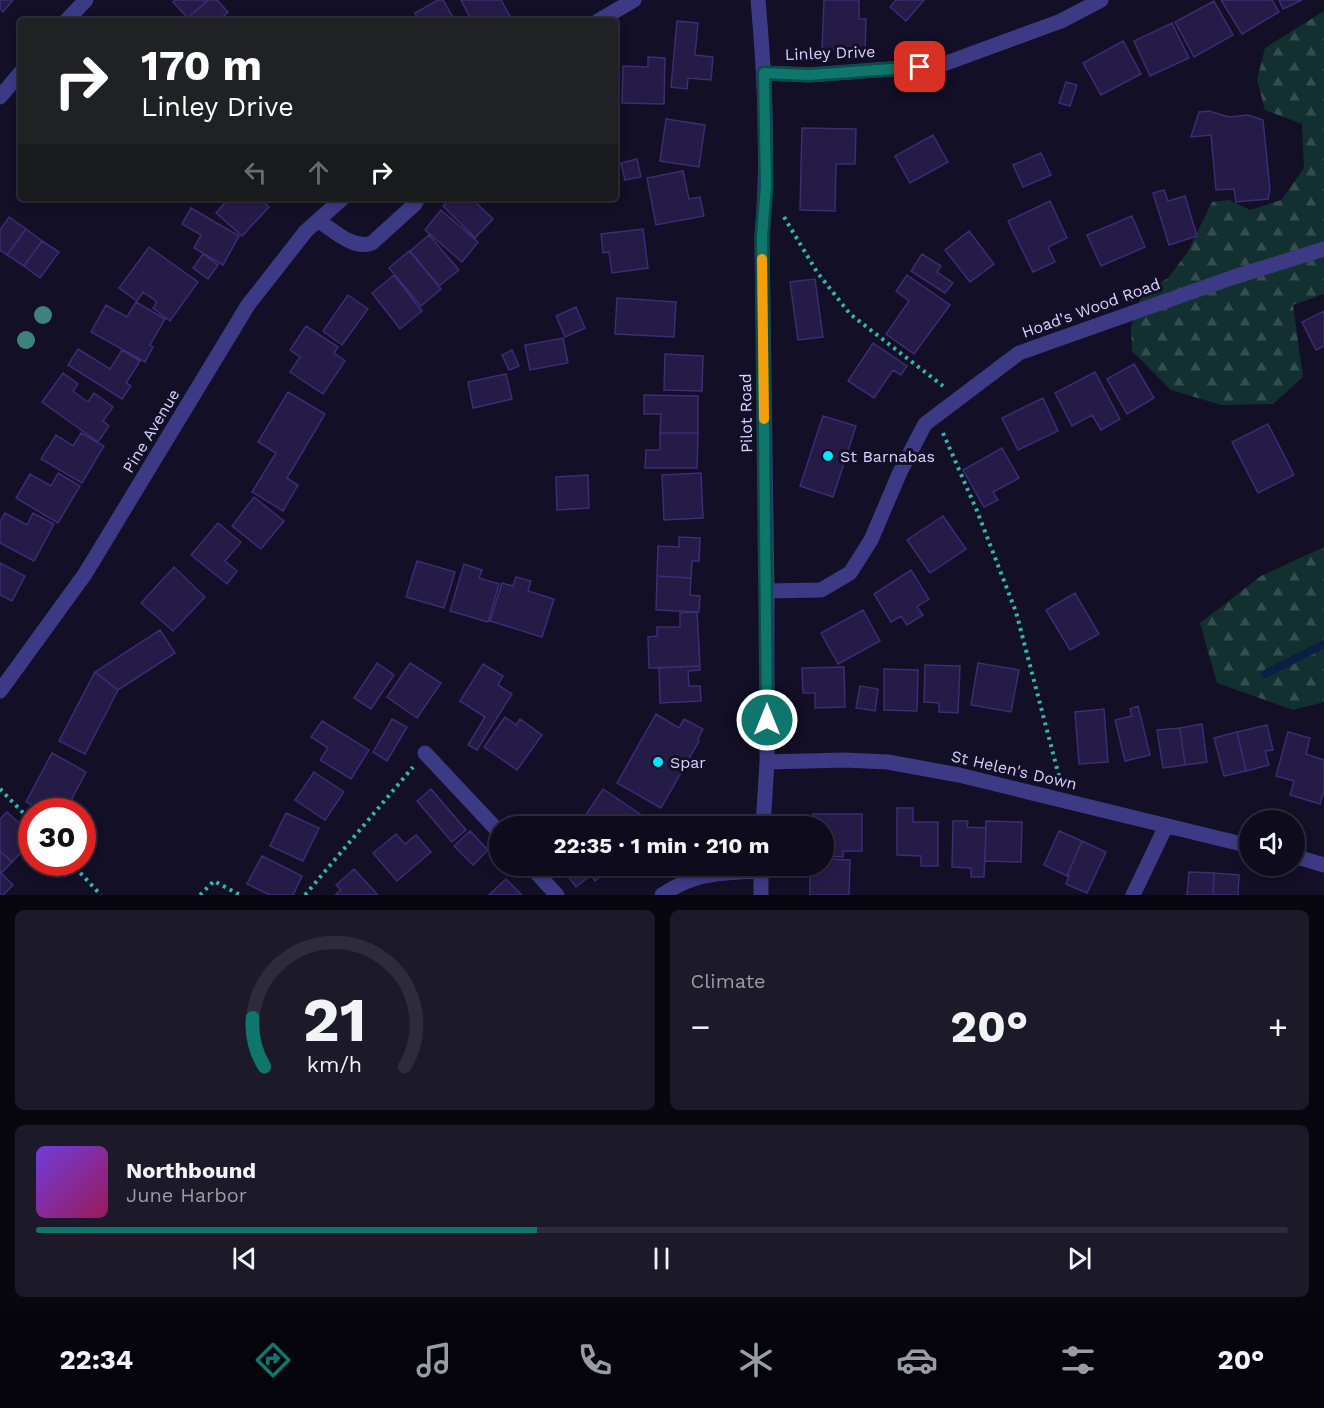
<!DOCTYPE html>
<meta charset="utf-8">
<style>
:root{--surface:#0e0b1c;--page:#1c1929;--text:#f1f3f6;--muted:#9b9ba3;--line:#2e2b3b;--accent:#0f766e}
body{margin:0;font-family:"Work Sans",sans-serif;background:var(--page);color:var(--text);height:100vh;display:flex;flex-direction:column;font-size:22px;white-space:nowrap}
*{box-sizing:border-box;margin:0}
p{font-size:20px;color:var(--muted)}
.icon{flex:none;width:33px;height:33px;fill:none;stroke:currentColor;stroke-width:2;stroke-linecap:round;stroke-linejoin:round}
.map{position:relative;height:895px;overflow:hidden}
.details{display:flex;flex-direction:column;gap:15px;padding:15px;background:#08060f;flex:1}
.details>*{flex:none}
.banner{position:absolute;left:18px;top:18px;width:600px;height:183px;border-radius:6px;box-shadow:0 3px 9px #0003,0 0 0 2px var(--line);background:#202124;color:#fff;overflow:hidden}
.controls{position:absolute;left:1239px;top:810px;display:grid;gap:12px}
.controls a{display:grid;place-items:center;width:66px;height:66px;border-radius:50%;background:var(--surface);box-shadow:0 3px 9px #0003,0 0 0 2px var(--line);font-size:30px}
.speed{position:absolute;left:18px;top:798px;display:flex;gap:12px;font-size:30px;font-weight:700;text-align:center}
.speed>*{display:grid;place-content:center;width:78px;height:78px;border-radius:50%;background:var(--surface);box-shadow:0 3px 9px #0003,0 0 0 2px var(--line);line-height:1}
.speed .limit{border:9px solid #d22;background:#fff;color:#111}
.pin{position:absolute;display:grid;place-items:center;width:51px;height:51px;color:#fff;margin:-26px;border-radius:12px;box-shadow:0 3px 9px #0006}
.me{position:absolute;width:66px;margin:-33px;rotate:0deg;stroke-linejoin:round;filter:drop-shadow(0 0 4px #0008)}
.turn{display:flex;align-items:center;gap:21px;height:126px;padding:0 24px;font-size:27px}
.turn .icon{width:78px;height:78px;stroke-width:2.5}
.turn b{display:block;font-size:42px;line-height:51px}
.lanes{display:flex;align-items:center;height:57px;padding:0 24px;background:#0003;justify-content:center;gap:30px;direction:ltr}
.lanes .off{opacity:.35}
.big{font-size:45px;font-weight:700;line-height:1.1}
.details .card{flex:1;display:flex;flex-direction:column;justify-content:center;gap:9px;min-width:0;padding:0 21px;border-radius:9px;background:var(--page)}
.details .dial{align-items:center;gap:0}
.dial svg{height:156px;overflow:visible;fill:none;stroke:var(--line);stroke-width:7;stroke-linecap:round;text-anchor:middle}
.dial text{fill:var(--text);stroke:none}
.song{display:flex;align-items:center;gap:18px}
.cover{width:72px;height:72px;border-radius:9px;background:linear-gradient(135deg,hsl(260 70% 55%),hsl(330 70% 35%))}
.played{height:6px;border-radius:3px;background:linear-gradient(90deg,var(--accent) 40%,var(--line) 40%)}
.keys{display:flex;justify-content:space-around;direction:ltr}
.heat{display:flex;justify-content:space-between;align-items:center;font-size:33px;direction:ltr}
.details .tiles{flex:1;display:grid;gap:15px;grid-template-columns:1fr 1fr}
.card:last-child{grid-column:span 2}
.trip{position:absolute;left:489px;top:816px;width:345px;height:60px;border-radius:30px;background:var(--surface);box-shadow:0 3px 9px #0003,0 0 0 2px var(--line);font-weight:700;line-height:60px;text-align:center}
.tab-bar{display:flex;height:96px;justify-content:space-around;align-items:center;background:#06040b;color:var(--muted)}
.tab-bar .icon{width:42px;height:42px}
.tab-bar .on{color:var(--accent)}
.tab-bar b{font-size:27px;color:var(--text)}
.map>svg:first-child{display:block}
.forest{fill:url(#forest-firs)}
.lines{fill:none;stroke-linecap:round;stroke-linejoin:round}
.stream{stroke:#0a1f44;stroke-width:8}
.building{fill:#241b47;stroke:#3b2d73;stroke-width:1.5}
.path{stroke:#2fb8b0;stroke-width:4;stroke-dasharray:3 4.5;stroke-linecap:butt}
.minor{stroke:#3d3a85;stroke-width:15}
.tree{fill:#3d827b}
.route-casing{stroke:#0a4d48;stroke-width:15}
.route{stroke:#0f766e;stroke-width:10}
.slow{stroke:#f59e0b;stroke-width:10}
.poi-dot{fill:#00e5ff;stroke:#130f26;stroke-width:2}
.labels{text-anchor:middle;dominant-baseline:central;stroke-width:6;stroke-linejoin:round;paint-order:stroke}
.street-label{font-size:16px;fill:#d9d4ff;stroke:#130f26}
.poi-label{font-size:16px;fill:#d9d4ff;stroke:#130f26;text-anchor:start}
</style>
<div class="map">
<svg width="1324" height="895" viewBox="0 0 1324 895">
<defs>
<pattern id="forest-firs" width="22" height="20" patternUnits="userSpaceOnUse" patternTransform="scale(1.5)"><rect width="22" height="20" fill="#12302f"/><path d="M5 1l3.5 6h-7zM16 11l3.5 6h-7z" fill="#344d4e"/></pattern>
</defs>
<rect width="100%" height="100%" fill="#130f26"/>
<path class="forest" d="M1324 11V294L1293 305 1303 377 1273 404 1221 405 1171 390 1132 351 1131 327 1142 293 1168 278 1187 253 1212 202 1229 200 1250 210 1281 200 1304 168 1302 124 1265 110 1257 80 1265 48Z
M1324 547V702L1293 710 1217 683 1200 623 1261 576Z"/>
<g class="lines">
<path class="stream" d="M1265 674 1324 644"/>
</g>
<path class="building" d="M0 0H13L3 12 0 9Z
M175 0H208L188 18 173 2Z
M208 0H217L228 12 219 21H190L188 18Z
M438 0H443L455 21H419L415 13Z
M461 0H501L511 18 505 21H472Z
M824 0H859V19H866L865 51 822 49Z
M896 0H924L906 21 890 7Z
M1221 0H1272L1279 12 1242 34Z
M1279 0H1302L1283 9Z
M1214 1 1233 35 1194 57 1175 22Z
M677 21 698 23 695 55 713 57 711 80 688 78 687 89 671 87Z
M1172 23 1189 58 1150 76 1134 41Z
M1123 41 1141 74 1101 95 1083 63Z
M648 57 665 58 664 104 622 103 623 66 648 67Z
M1066 82 1077 85 1070 106 1059 103Z
M1209 111 1229 117 1248 115 1263 120 1270 190 1268 199 1236 202 1234 189 1216 190 1211 135 1191 137 1199 112Z
M666 119 705 125 699 167 660 161Z
M802 128 856 129 855 164H836L835 211 800 210Z
M933 135 948 162 910 183 895 156Z
M1041 153 1051 175 1023 187 1013 165Z
M637 159 641 177 625 180 621 163Z
M683 171 689 199 700 197 704 216 656 225 647 178Z
M1164 190 1168 201 1185 196 1197 236 1169 245 1153 193Z
M229 198H259L269 207 242 236 216 213Z
M451 198H471L493 219 475 238 443 206Z
M1050 201 1067 238 1048 247 1055 262 1033 272 1008 221Z
M191 208 239 236 223 265 194 248 201 235 182 224Z
M441 210 478 242 462 262 425 230Z
M1132 216 1145 247 1101 266 1087 235Z
M9 217 26 229 7 255 0 250V230Z
M26 229 42 241 24 266 7 255Z
M643 229 648 268 612 273 609 252 603 253 601 234Z
M969 231 994 264 970 282 945 250Z
M429 235 459 270 439 286 410 251Z
M42 241 59 252 40 278 24 266Z
M149 247 198 282 170 321 153 308 157 302 143 292 137 301 119 288Z
M409 251 441 289 421 306 389 268Z
M203 254 218 265 208 279 193 268Z
M922 254 941 266 937 272 953 283 945 293 911 271Z
M394 275 422 311 400 329 372 293Z
M907 275 950 305 914 354 886 334 909 301 896 291Z
M815 279 823 337 798 340 790 282Z
M348 295 368 309 342 345 323 331Z
M617 298 676 302 674 337 615 334Z
M136 302 165 319 150 345 153 347 145 362 91 332 106 305 127 317Z
M576 307 585 328 565 337 556 316Z
M1324 311V346L1316 350 1302 322Z
M306 326 338 347 334 353 345 361 323 394 290 372 300 357 290 350Z
M563 338 568 363 530 370 525 345Z
M873 343 907 366 901 375 893 370 874 398 848 381Z
M78 349 110 369 122 350 140 361 126 383 131 386 122 399 68 365Z
M512 350 519 366 509 370 502 355Z
M665 354 703 356 702 391 664 390Z
M1134 364 1154 398 1127 414 1107 379Z
M1095 372 1120 419 1101 430 1092 415 1072 426 1055 393Z
M63 373 78 384 73 391 88 402 94 393 113 407 103 421 109 426 98 442 42 402Z
M506 374 512 399 473 408 468 382Z
M288 392 325 414 287 478 298 485 283 511 252 492 276 453 258 442Z
M644 395 698 396V433H660L661 414H644Z
M1043 398 1058 431 1018 450 1002 418Z
M823 416 856 426 833 497 800 486Z
M1268 424 1294 475 1258 493 1232 442Z
M81 433 104 446 82 483 41 459 56 435 73 446Z
M660 433H698L697 468H645L646 450H660Z
M1002 448 1019 478 993 492 998 500 984 507 963 470Z
M58 473 80 486 58 523 16 498 30 474 51 486Z
M701 473 703 518 664 520 662 475Z
M588 475 589 508 557 510 556 477Z
M254 497 284 521 261 549 232 526Z
M5 513 27 525 33 513 54 524 34 561 0 543V522Z
M943 516 966 549 930 573 907 540Z
M218 523 241 542 225 561 237 571 227 584 191 555Z
M679 537 700 538 699 561H692L691 578 657 576 658 546 679 547Z
M417 561 455 572 444 608 406 597Z
M0 563 25 576 12 601 0 595Z
M464 564 482 570 479 578 499 584 488 622 450 611Z
M174 567 205 597 173 631 141 603Z
M911 570 929 599 917 607 923 615 907 625 901 616 891 622 874 594Z
M657 576 691 578 690 595 700 596 699 612 656 610Z
M516 577 531 581 528 591 554 599 542 637 490 621 502 583 513 586Z
M1075 593 1099 634 1070 650 1046 610Z
M863 610 880 641 838 664 821 633Z
M697 612 700 666 649 668 648 637 657 636V627H680V613Z
M160 630 175 653 118 690 95 672Z
M377 663 394 675 371 709 354 698Z
M410 663 441 683 417 718 387 697Z
M978 663 1019 670 1011 712 971 705Z
M483 664 503 676 498 685 512 694 477 750 468 745 485 717 460 701Z
M925 665 960 666 958 713 939 712V703L924 702Z
M700 666V670L688 671 689 686H700L701 701 660 703 659 668Z
M844 667 845 707 815 708V693H803L802 668Z
M884 669 918 670 917 711 884 710Z
M95 672 118 690 85 754 59 741Z
M860 686 878 689 875 711 856 708Z
M1138 706 1150 755 1125 761 1115 720 1132 716 1130 709Z
M1104 709 1108 762 1079 764 1075 712Z
M656 714 679 728 684 719 703 729 698 739 699 741 661 808 617 783Z
M505 717 516 725 520 719 542 735 517 770 484 747Z
M392 719 407 727 387 761 373 752Z
M322 721 369 750 351 779 320 760 328 748 311 737Z
M1202 724 1207 762 1185 765 1180 728Z
M1267 725 1273 750 1265 751 1269 765 1246 771 1237 732Z
M1180 728 1185 765 1163 768 1157 730Z
M1237 732 1246 771 1224 776 1214 738Z
M1288 732 1310 738 1306 754 1324 760V790L1320 804 1290 795 1294 781 1276 776Z
M52 753 86 772 65 812H44L26 802Z
M314 772 344 792 325 820 295 800Z
M431 789 466 830 452 842 417 801Z
M603 789 640 814 632 826H600L585 816Z
M897 808H913V822H938V866H921V856L897 855Z
M7 812 32 835V841L12 862 0 851V819Z
M286 813 319 828 303 861 270 846Z
M813 814H862V851H843V857L824 856V826H813Z
M953 821H968L967 827 986 828 984 877H971V868L952 867Z
M986 821 1022 822 1021 862 985 861Z
M470 831 488 850 473 865 454 846Z
M1059 831 1082 841 1067 876 1044 865Z
M396 834 405 844 416 835 431 852 397 881 373 853Z
M1082 841 1106 852 1087 893 1066 884 1069 876H1067Z
M0 851 12 862 1 873 13 885 3 895H0Z
M262 856 302 876 293 895H270L247 884Z
M824 859 850 860 849 895H810V866H824Z
M560 866H609L611 868 595 881 591 875 576 887Z
M354 869 378 895H335L341 890 336 885Z
M1189 872 1214 873 1213 895H1187Z
M1214 873 1239 875 1238 895H1213Z
M506 879 522 895H489Z"/>
<g class="lines">
<path class="path" d="M784 217 817 272 850 314 943 386
M943 433 977 511 1016 612 1060 780
M0 789 32 822
M70 862 101 895
M200 895 214 881 240 895
M305 895 413 767"/>
<path class="minor" d="M758 0C765 79 769 157 762 236L767 591V762L763 826
M66 21 86 0
M598 21 634 0
M764 73 809 75 941 65 1061 21 1101 0
M0 97 21 72
M319 221C334 231 354 250 372 243L415 204 418 198
M767 591 821 590 850 573 871 540 900 472 925 424 1019 353 1231 278 1324 249
M0 691 85 574 248 305 306 231 343 198
M425 753 500 833
M767 762 845 760 888 762 959 775 1250 846
M1294 856 1324 865
M530 866 557 895
M761 866V895
M662 895C695 872 722 873 760 871
M1133 895 1166 826"/>
</g>
<g class="tree">
<circle cx="43" cy="315" r="9"/>
<circle cx="26" cy="340" r="9"/>
</g>
<g class="lines">
<g class="route-casing">
<path id="route" d="M767 720 762 237 766 186 764 73 809 75 920 67"/>
</g>
<use href="#route" class="route"/>
<path class="slow" d="M762 259 764 419"/>
</g>
<g class="poi-dot">
<circle cx="828" cy="456" r="6"/>
<circle cx="658" cy="762" r="6"/>
</g>
<g class="labels">
<g class="street-label">
<text transform="translate(830 53) rotate(-2)">Linley Drive</text>
<text transform="translate(1091 308) rotate(-20)">Hoad's Wood Road</text>
<text transform="translate(746 413) rotate(-91)">Pilot Road</text>
<text transform="translate(151 431) rotate(-59)">Pine Avenue</text>
<text transform="translate(1014 770) rotate(13)">St Helen's Down</text>
</g>
<g class="poi-label">
<text x="840" y="456">St Barnabas</text>
<text x="670" y="762">Spar</text>
</g>
</g>
</svg>
<div class="controls">
<a><svg class="icon" aria-label="sound" viewBox="0 0 24 24"><path d="M4 9h4l5-4v14l-5-4H4zM17 9q2 3 0 6"/></svg></a>
</div>
<div class="speed"><div class="limit">30</div></div>
<div class="pin" style="left:920px;top:67px;background:#d93025"><svg class="icon" aria-label="arrive" viewBox="0 0 24 24"><path d="M6 21V4h12l-3 4 3 4H6"/></svg></div>
<svg class="me" style="left:767px;top:720px" viewBox="-20 -20 40 40"><circle r="17" fill="#0f766e" stroke="#fff" stroke-width="3"/><path d="M0-11L8 9 0 5-8 9z" fill="#fff"/></svg>
<div class="trip">22:35 · 1 min · 210 m</div>
<div class="banner">
<div class="turn"><svg class="icon" aria-label="right" viewBox="0 0 24 24"><path d="M7 20v-9h11M14 6l5 5-5 5"/></svg><div><b>170 m</b>Linley Drive</div></div>
<div class="lanes"><svg class="icon off" aria-label="left" viewBox="0 0 24 24"><path d="M17 20v-9H6M10 6l-5 5 5 5"/></svg><svg class="icon off" aria-label="ahead" viewBox="0 0 24 24"><path d="M12 20V5M6 11l6-6 6 6"/></svg><svg class="icon" aria-label="right" viewBox="0 0 24 24"><path d="M7 20v-9h11M14 6l5 5-5 5"/></svg></div>
</div>
</div>
<section class="details">
<div class="tiles">
<div class="card dial"><svg viewBox="0 0 100 80">
<path d="M14 69A42 42 0 1 1 86 69"/>
<path d="M14 69A42 42 0 0 1 8 44" stroke="#0f766e"/>
<text x="50" y="56" font-size="32" font-weight="700">21</text>
<text x="50" y="72" font-size="11">km/h</text>
</svg></div>
<div class="card"><p>Climate</p>
<div class="heat"><a>−</a><b class="big">20°</b><a>+</a></div>
</div>
<div class="card">
<div class="song"><i class="cover"></i><div><b>Northbound</b><p>June Harbor</p></div></div>
<div class="played"></div>
<div class="keys"><svg class="icon" aria-label="previous" viewBox="0 0 24 24"><path d="M18 5L8 12l10 7zM5 5v14"/></svg><svg class="icon" aria-label="pause" viewBox="0 0 24 24"><path d="M8 5v14M16 5v14"/></svg><svg class="icon" aria-label="next" viewBox="0 0 24 24"><path d="M6 5l10 7-10 7zM19 5v14"/></svg></div>
</div>
</div>
</section>
<nav class="tab-bar">
<b>22:34</b>
<svg class="icon on" aria-label="directions" viewBox="0 0 24 24"><path d="M12 3l9 9-9 9-9-9zM9 14v-3h6M13 9l2 2-2 2"/></svg>
<svg class="icon" aria-label="music" viewBox="0 0 24 24"><path d="M9 18V5l10-2v13"/><circle cx="6" cy="18" r="3"/><circle cx="16" cy="16" r="3"/></svg>
<svg class="icon" aria-label="phone" viewBox="0 0 24 24"><path d="M5 4h4l2 5-3 2q2 4 5 5l2-3 5 2v4C11 20 4 13 5 4z"/></svg>
<svg class="icon" aria-label="climate" viewBox="0 0 24 24"><path d="M12 3v18M4 7l16 10M4 17L20 7"/></svg>
<svg class="icon" aria-label="car" viewBox="0 0 24 24"><path d="M5 17H2v-5l4-1 3-4h7l3 4 3 1v5h-3M9 17h6M6 11h13"/><circle cx="7" cy="17" r="2"/><circle cx="17" cy="17" r="2"/></svg>
<svg class="icon" aria-label="filters" viewBox="0 0 24 24"><path d="M4 7h16M4 17h16"/><circle cx="9" cy="7" r="2"/><circle cx="15" cy="17" r="2"/></svg>
<b>20°</b>
</nav>
